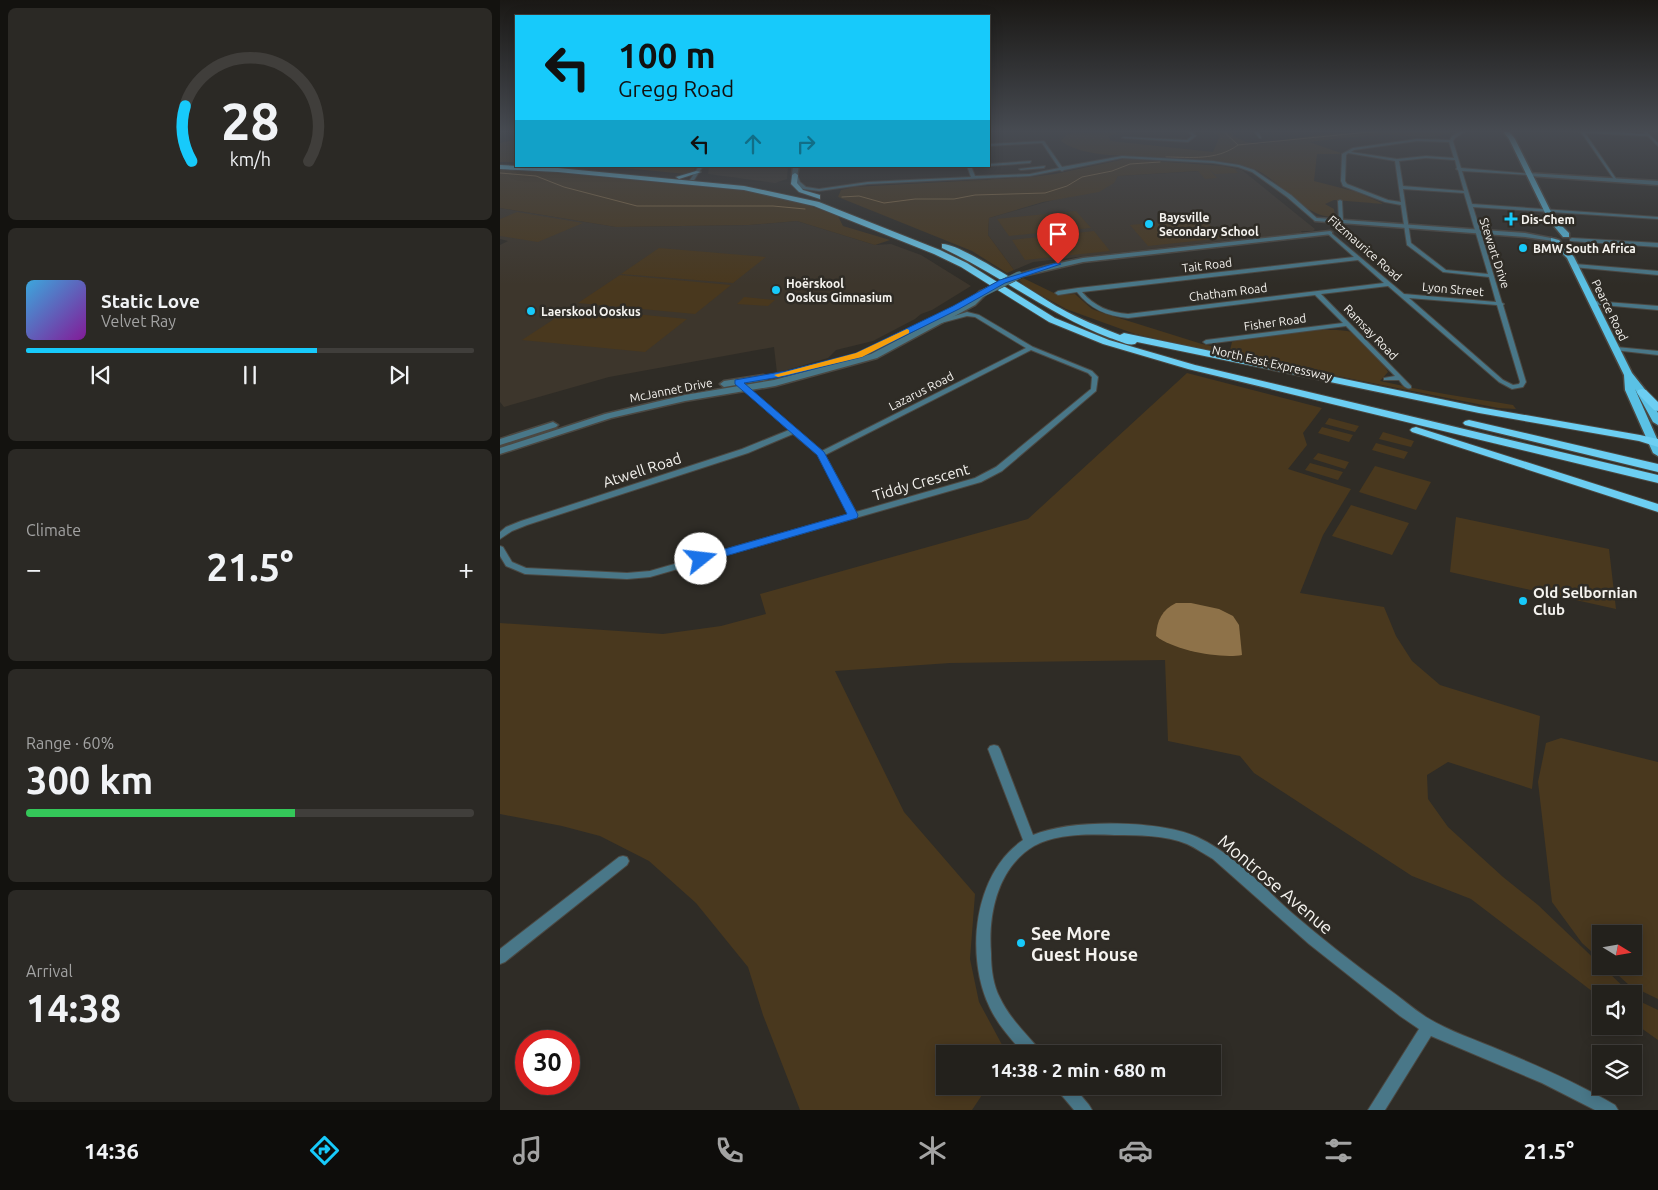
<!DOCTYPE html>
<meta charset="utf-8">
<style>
:root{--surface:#23211c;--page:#2b2925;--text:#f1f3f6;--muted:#a3a3a3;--line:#403e3b;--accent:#17cafb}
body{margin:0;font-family:Ubuntu,sans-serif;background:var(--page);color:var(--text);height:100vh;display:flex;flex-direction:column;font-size:19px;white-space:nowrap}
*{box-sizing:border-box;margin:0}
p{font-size:16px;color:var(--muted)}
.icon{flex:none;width:28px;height:28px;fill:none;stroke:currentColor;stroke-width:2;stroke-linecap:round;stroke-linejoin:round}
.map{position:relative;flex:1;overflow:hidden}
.drawer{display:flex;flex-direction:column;gap:8px;padding:8px;background:#13120f;width:500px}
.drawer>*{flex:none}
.banner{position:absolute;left:15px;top:15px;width:475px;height:152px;border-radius:0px;box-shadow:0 2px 12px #0003,0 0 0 1px var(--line);background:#17cafb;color:#111;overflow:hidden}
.needle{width:32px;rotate:101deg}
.fabs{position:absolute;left:1092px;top:925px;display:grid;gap:10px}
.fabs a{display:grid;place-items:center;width:50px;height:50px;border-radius:0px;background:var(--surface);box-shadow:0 2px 12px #0003,0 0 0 1px var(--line);font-size:25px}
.speed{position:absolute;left:15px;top:1030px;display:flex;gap:10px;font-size:25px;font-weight:700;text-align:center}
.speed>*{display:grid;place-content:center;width:65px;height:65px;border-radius:50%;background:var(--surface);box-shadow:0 2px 12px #0003,0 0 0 1px var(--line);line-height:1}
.speed .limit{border:8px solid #d22;background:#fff;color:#111}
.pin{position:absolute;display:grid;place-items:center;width:42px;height:42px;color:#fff;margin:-51px -21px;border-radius:50% 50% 50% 0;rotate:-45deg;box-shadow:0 0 5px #0007}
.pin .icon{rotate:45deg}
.me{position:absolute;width:55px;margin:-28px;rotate:74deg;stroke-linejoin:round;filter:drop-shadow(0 0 4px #0008)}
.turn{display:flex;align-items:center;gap:18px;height:105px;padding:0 20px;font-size:22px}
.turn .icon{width:65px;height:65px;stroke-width:2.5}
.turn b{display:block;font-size:35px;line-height:42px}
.lanes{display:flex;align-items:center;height:48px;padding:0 20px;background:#0003;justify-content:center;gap:25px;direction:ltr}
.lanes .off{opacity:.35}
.big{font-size:38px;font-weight:700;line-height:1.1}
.drawer .widget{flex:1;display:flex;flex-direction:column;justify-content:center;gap:8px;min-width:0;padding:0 18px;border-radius:8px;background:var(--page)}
.drawer .dial{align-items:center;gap:0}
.dial svg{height:130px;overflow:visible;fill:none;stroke:var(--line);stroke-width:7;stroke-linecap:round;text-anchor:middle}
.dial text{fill:var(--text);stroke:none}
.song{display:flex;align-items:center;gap:15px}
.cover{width:60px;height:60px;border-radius:8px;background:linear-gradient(135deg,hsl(200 70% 55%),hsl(290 70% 35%))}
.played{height:5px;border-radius:2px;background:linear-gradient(90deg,var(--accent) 65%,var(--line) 65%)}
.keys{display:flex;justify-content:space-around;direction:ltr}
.heat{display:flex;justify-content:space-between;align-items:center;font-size:28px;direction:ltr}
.charge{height:8px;border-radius:4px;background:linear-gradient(90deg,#34c759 60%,var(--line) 0)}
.trip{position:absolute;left:436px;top:1045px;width:285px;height:50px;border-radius:0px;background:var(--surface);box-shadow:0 2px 12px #0003,0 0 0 1px var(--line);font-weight:700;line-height:50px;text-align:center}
.tabs{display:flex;height:80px;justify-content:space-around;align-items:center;background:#0e0d0b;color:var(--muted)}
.tabs .icon{width:35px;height:35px}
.tabs .on{color:var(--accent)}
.tabs b{font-size:22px;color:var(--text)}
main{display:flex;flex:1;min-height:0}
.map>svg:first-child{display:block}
.built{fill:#3d362c}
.green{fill:#49381e}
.water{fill:#8e7249}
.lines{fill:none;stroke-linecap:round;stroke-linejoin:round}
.stream{stroke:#8e7249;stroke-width:1}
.minor-casing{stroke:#4b4842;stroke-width:2}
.tertiary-casing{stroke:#4b4842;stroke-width:3}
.primary-casing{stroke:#4b4842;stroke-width:3}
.trunk-casing{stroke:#4b4842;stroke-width:2}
.minor{fill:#497788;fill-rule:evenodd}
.tertiary{fill:#497788;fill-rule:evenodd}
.primary{fill:#5ac1e5;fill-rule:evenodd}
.trunk{fill:#6ccef2;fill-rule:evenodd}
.tertiary-bridge-casing{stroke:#4b4842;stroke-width:8;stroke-linecap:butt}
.tertiary-bridge{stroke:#497788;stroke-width:7}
.route{fill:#1a73e8;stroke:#114b97}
.slow{fill:#f59e0b}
.poi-dot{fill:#17cafb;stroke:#2f2c26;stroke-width:2}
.labels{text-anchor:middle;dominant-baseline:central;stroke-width:5;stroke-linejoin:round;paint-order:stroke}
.far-poi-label{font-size:12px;font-weight:bold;fill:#f5f3ef;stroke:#2f2c26;text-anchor:start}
.far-street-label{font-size:12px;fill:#f5f3ef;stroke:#2f2c26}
.street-label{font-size:15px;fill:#f5f3ef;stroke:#2f2c26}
.poi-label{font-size:15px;font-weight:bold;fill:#f5f3ef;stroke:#2f2c26;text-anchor:start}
.near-street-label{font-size:18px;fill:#f5f3ef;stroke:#2f2c26}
.near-poi-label{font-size:18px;font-weight:bold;fill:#f5f3ef;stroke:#2f2c26;text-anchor:start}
</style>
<main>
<section class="drawer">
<div class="widget dial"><svg viewBox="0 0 100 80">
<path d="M14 69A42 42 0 1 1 86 69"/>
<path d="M14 69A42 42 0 0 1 10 35" stroke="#17cafb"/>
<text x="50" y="56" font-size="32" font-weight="700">28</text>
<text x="50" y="72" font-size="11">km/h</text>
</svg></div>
<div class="widget">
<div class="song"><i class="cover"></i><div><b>Static Love</b><p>Velvet Ray</p></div></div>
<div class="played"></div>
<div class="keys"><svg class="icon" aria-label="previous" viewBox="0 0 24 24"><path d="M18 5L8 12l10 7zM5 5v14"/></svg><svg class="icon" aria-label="pause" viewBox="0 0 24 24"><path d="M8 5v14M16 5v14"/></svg><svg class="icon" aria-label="next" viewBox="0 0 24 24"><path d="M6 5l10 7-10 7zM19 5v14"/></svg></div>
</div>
<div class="widget"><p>Climate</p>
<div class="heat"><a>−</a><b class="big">21.5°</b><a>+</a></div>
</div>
<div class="widget"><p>Range · 60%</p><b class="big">300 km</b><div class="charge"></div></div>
<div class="widget"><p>Arrival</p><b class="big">14:38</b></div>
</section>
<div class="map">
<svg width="1158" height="1110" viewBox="0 0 1158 1110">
<rect width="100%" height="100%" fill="#2f2c26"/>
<path class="built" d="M209 166H288L287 179 275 183 208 174Z
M736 169 742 170 815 229 813 231H801L802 233 746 239 735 237 732 240 533 262 514 270 488 235 489 218 613 183 618 176Z
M0 208 116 227 249 225 297 221 375 245 391 244 421 255 471 286 432 310 421 314 415 319 373 341 336 350 328 358 277 373 274 347 109 377 4 407 0 402V245L8 241 0 239Z"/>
<path class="green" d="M709 130H732L733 136 746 142 761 144 824 134 850 133 877 130 954 131C938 141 903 134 884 135 859 136 834 139 809 142L841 153 839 154H817L814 181 857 192 884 204 834 200 825 204 834 209 835 216C812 222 782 185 762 173 754 168 743 165 734 163 708 159 680 158 654 157 627 155 583 158 561 141L567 134 616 132 617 134 608 136 611 141 713 152 720 136Z
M16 139V162H0V143Z
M625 159 723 166 742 170 735 169 738 173 715 174 710 170 717 178 705 179 698 171 618 176 614 183 599 192 543 202 489 218 488 235 514 270 507 273 472 251 338 197 341 190 354 187 531 177 555 174Z
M103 166H196L193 172 186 174Z
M17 169 246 191 285 197 338 216 343 226 390 240 375 245 297 221 249 225 116 227 0 208V170Z
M576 211 591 228 509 236 497 219Z
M17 212 83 223 38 242 0 236V219Z
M702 218 724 238 648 246 630 225Z
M594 231 610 251 525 260 512 240Z
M159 248 266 257 233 283 121 274Z
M120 275 231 285 195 314 78 303Z
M523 278 558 295 575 294 592 309 603 313 702 344 730 350 732 342C750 335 834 326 851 332L885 367 888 372 880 381C924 391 969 398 1013 405L1016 409 998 408 907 390 707 350 635 334 566 309 526 287 519 280Z
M244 297 275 300 268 306 237 304Z
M71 308 187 319 145 352 22 340Z
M687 373 822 408 803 433 807 445 788 469 851 489 823 535 800 593 884 607 896 636 912 661 940 685 1040 716 1032 789 948 762 927 775 928 799 948 827 1003 877 1038 905 1131 994H1101V998L971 899 912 876 754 773 740 756 668 741 665 660 450 663 335 671 404 812 475 894 470 959 479 1002 507 1054H445V1086H488L472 1110H300L263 1015 248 967 196 903 149 861 100 836 62 826 0 814V623L163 634 221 626 266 614 260 594 528 519Z
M829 418 859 426 855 432 825 424Z
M822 427 853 435 849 442 818 433Z
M883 432 914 441 911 447 879 439Z
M876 443 908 452 904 459 872 450Z
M818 453 849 462 845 469 813 459Z
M810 463 843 472 838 480 805 470Z
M875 466 931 482 916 510 859 492Z
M851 505 909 523 892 555 832 536Z
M956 517 1109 549 1116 609 950 572Z
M1061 738 1158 762V999L1129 985 1108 966H1134V934H1101V960L1082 943 1052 902 1038 782 1046 743Z
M1134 997 1139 1001 1158 1010V1040L1134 1023Z"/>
<path class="water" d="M676 603H691L719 609 733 616 739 625 742 655C720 659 673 650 656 636 657 620 662 610 676 603Z"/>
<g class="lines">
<path class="stream" d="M738 145 869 132 921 130
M666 157C691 157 716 161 738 145L722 130
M0 173 36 176 64 187 137 206H273L305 209
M342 197 359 196 384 203 415 199H454L475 195 545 193 567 186 582 177 612 171 630 164 660 162"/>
<g class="minor-casing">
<path id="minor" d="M607 130H650L648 131Z
M687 130H691L696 136 688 142 622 138 624 137 687 140 692 136Z
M754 130H758L761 138H759Z
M963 130H967L955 138 953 141 961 168 1032 174 1030 175 962 171 972 204 1158 217V219L973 207 1002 303 1004 304 1003 305 1026 382 1023 387 1012 389 999 382 888 286 821 294 911 386V388C906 390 902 384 899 380H884V378L895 376 846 326 706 344 703 342 706 340 843 323 815 295 628 318C607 316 590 309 577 292L558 295 555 293 558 291 578 288 854 257 828 234V232H830L904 294 996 302 989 277 943 272 907 245 901 205 885 202 843 186 841 181 842 154 853 148 917 139 950 140 952 136ZM917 141 949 142 954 158 926 156 897 159 851 152 854 150ZM848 153 895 161 901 202 888 200 847 184 845 181 846 155ZM926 158 955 160 957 168 956 169 958 170 964 191 903 186 899 161ZM903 189 964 193 988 274 946 270 911 243ZM858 260 884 283 628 314C610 313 594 306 582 292ZM909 298 997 305 1020 382 1019 384 1013 385 1003 380Z
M1054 130H1082L1145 134 1144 132 1146 131 1158 143V146L1148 136 1085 133 1117 180 1115 181 1081 132Z
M544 141 562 167 622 156 713 161 739 165 754 170 791 195 819 220 815 221 787 197 752 172 738 167 713 163 622 158 564 170 562 171 560 170 530 176 368 184 319 191 303 189 296 184 293 175 297 174 300 182 306 187 319 189 368 182 471 177 467 166H471L475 176 530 174 559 168 542 143 489 146V144Z
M531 161 530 163 489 166V164Z
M199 166H203L194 180H190Z
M545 166 544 168 521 170 519 169Z
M840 200 842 201 843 221 841 222 839 221 838 201Z
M1072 238 1158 243V247L1070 241V239Z
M1075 264 1158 271V275L1073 267V265Z
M1093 301 1158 306V310L1091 304 1090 303Z
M467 312 479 315 533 347 592 371 598 377 596 391 502 471 481 482 150 577 127 579 25 574 6 566 0 556V546L3 547 12 562 26 568 127 573 150 571 349 514 318 455 293 434 248 453 27 525 12 531 0 539V532L6 527 21 521 242 449 289 430 236 383V381H240L322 451 526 348 475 317 467 316 441 323 438 321ZM531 350 588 373 592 377 591 389 496 467 475 478 356 512 325 455Z
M1116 347 1158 351V355L1114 350V348Z
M494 745 498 746 500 749 533 835C572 819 659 820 697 837 734 854 762 886 792 913 822 939 854 964 887 988 900 997 912 1008 926 1017 950 1032 977 1040 1002 1051 1041 1067 1079 1084 1115 1105L1118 1110H1095L1042 1083 931 1036 885 1110H868L919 1029 900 1016 809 944 713 859C704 854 696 848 687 844 665 835 638 835 615 835 590 834 557 833 534 846 497 868 488 915 491 953 491 968 493 985 500 998 509 1017 525 1033 539 1049L541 1054H524C512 1040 498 1025 490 1008 465 957 473 874 523 840L488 749 490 746Z
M123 856 127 857 129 861 127 865 5 962 0 964V949L119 857Z
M556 1086H573L589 1105 592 1110H574L558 1091Z"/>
</g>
<g class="tertiary-casing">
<path id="tertiary" d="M293 166H299L297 176 292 175Z
M1028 173 1158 181V185L1030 176Z
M817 218 1025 233 1056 239 1053 241 1025 237 815 221V219Z
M830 231 832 232V234L583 262 519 277 515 275 546 266 583 258Z
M480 291 487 293 475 305 377 358 275 386 185 401 111 418 0 454V448L105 414 185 395 274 380 371 354 438 319 469 301Z
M263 375 266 376V380L224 387 220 384 224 381Z
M53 422 58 425 56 427 0 445V439Z"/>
</g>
<g class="primary-casing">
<path id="primary" d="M1002 130H1008L1015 139 1054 218 1069 233V237H1063L1048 219 1009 139Z
M1051 238 1059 240 1074 257 1132 373 1147 392 1158 413V425L1153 422 1135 389 1158 441V456L1153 453 1125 390 1124 375 1067 258 1051 242Z"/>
</g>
<g class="trunk-casing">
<path id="trunk" d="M0 165 58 168 244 186 319 202 440 250 467 263 555 318 609 340 695 365 1158 475V483L688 369 603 344 549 322 461 267 434 254 314 206 244 190 58 172 0 169Z
M196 171 201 172 179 179 176 177Z
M295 173 298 175 297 183 303 190 320 195V199L299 192 291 184 292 175Z
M442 244C459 242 540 297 560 308 579 319 600 327 620 335L624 333 979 407 1140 435 1158 439V447L1139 441 979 413 637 342 635 344C627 346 618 340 610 338 550 315 500 275 442 248Z
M1142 389 1146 390 1158 402V411L1154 410 1138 394 1137 392 1138 390Z
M969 420 1158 464V472L965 425 963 423 965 421Z
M916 427 1158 504V512L912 432 910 430 912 428Z"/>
</g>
<use href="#minor" class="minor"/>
<use href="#tertiary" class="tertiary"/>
<use href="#primary" class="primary"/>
<use href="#trunk" class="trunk"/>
<g class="tertiary-bridge-casing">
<path id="tertiary-bridge" d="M483 293 519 275"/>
</g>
<use href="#tertiary-bridge" class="tertiary-bridge"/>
</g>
<linearGradient id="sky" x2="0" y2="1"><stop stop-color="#1a1815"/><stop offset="0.46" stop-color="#474b52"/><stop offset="1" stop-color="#474b52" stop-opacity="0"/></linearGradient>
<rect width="1158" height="285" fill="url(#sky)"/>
<path class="route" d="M556 263 561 264 505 283 459 309 362 357 286 376 244 383 324 452 358 515 357 518 205 562H197L196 559 197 557 347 514 317 455 235 384V380L286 371 356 353 453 306 500 280Z"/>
<path class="slow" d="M407 329 409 330V333L362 357 278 377 274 375 356 353Z"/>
<g class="poi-dot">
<path d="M1008.5 211.5h5v5h5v5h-5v5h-5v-5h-5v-5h5z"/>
<circle cx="649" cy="224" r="5"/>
<circle cx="1023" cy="248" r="5"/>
<circle cx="276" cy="290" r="5"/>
<circle cx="31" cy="311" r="5"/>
<circle cx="1023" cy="601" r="5"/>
<circle cx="521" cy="943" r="5"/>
</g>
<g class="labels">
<g class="far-poi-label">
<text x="659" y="217">Baysville<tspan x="659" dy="14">Secondary School</tspan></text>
<text x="1021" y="219">Dis-Chem</text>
<text x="1033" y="248">BMW South Africa</text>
<text x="286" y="283">Hoërskool<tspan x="286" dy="14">Ooskus Gimnasium</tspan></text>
<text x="41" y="311">Laerskool Ooskus</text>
</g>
<g class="far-street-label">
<text transform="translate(865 248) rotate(41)">Fitzmaurice Road</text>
<text transform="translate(995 253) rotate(72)">Stewart Drive</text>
<text transform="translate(707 265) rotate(-7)">Tait Road</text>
<text transform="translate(953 289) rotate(5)">Lyon Street</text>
<text transform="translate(728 292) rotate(-7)">Chatham Road</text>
<text transform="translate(1110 310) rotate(64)">Pearce Road</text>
<text transform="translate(775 322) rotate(-8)">Fisher Road</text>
<text transform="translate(871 332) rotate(46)">Ramsay Road</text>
<text transform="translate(772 363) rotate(13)">North East Expressway</text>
<text transform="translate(171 390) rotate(-11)">McJannet Drive</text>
<text transform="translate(421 391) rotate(-27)">Lazarus Road</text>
</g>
<g class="street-label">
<text transform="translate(142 470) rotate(-18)">Atwell Road</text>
<text transform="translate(421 482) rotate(-16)">Tiddy Crescent</text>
</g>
<g class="poi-label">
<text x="1033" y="592">Old Selbornian<tspan x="1033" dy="17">Club</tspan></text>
</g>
<g class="near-street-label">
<text transform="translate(776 884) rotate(40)">Montrose Avenue</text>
</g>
<g class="near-poi-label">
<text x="531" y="933">See More<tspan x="531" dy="21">Guest House</tspan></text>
</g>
</g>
</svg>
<div class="fabs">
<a><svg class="needle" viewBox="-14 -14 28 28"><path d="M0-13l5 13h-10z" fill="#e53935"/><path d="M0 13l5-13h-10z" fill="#a3a3a3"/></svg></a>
<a><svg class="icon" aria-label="sound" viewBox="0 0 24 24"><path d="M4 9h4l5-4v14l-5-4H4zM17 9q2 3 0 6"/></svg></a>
<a><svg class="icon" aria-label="layers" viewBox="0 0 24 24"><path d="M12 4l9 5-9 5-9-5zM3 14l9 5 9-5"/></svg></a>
</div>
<div class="speed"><div class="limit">30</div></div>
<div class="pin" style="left:558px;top:264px;background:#d93025"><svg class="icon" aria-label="arrive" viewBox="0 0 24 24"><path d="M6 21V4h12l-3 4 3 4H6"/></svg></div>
<svg class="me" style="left:201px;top:559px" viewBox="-20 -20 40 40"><circle r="19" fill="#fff"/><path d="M0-13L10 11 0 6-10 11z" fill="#1a73e8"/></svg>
<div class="trip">14:38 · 2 min · 680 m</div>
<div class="banner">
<div class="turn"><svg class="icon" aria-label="left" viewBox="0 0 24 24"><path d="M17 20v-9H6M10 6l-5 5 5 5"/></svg><div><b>100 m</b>Gregg Road</div></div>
<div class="lanes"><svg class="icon" aria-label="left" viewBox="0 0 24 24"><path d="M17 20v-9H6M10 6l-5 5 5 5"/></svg><svg class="icon off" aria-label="ahead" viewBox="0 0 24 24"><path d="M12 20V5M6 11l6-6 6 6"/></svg><svg class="icon off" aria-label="right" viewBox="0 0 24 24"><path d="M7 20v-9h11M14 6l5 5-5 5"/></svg></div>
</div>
</div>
</main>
<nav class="tabs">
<b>14:36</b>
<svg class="icon on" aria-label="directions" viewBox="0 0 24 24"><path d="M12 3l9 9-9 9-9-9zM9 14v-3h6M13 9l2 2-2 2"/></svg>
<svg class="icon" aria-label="music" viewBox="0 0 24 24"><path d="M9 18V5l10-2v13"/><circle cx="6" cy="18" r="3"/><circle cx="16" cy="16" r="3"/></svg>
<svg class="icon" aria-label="phone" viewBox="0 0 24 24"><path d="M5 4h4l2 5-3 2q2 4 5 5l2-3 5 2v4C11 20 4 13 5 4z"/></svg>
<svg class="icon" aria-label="climate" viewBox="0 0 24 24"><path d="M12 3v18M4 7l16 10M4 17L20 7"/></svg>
<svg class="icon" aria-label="car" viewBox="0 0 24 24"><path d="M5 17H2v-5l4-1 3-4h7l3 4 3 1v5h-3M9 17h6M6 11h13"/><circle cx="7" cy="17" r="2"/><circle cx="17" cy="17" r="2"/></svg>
<svg class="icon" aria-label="filters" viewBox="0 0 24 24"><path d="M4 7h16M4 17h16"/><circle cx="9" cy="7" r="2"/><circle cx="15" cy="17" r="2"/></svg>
<b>21.5°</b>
</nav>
